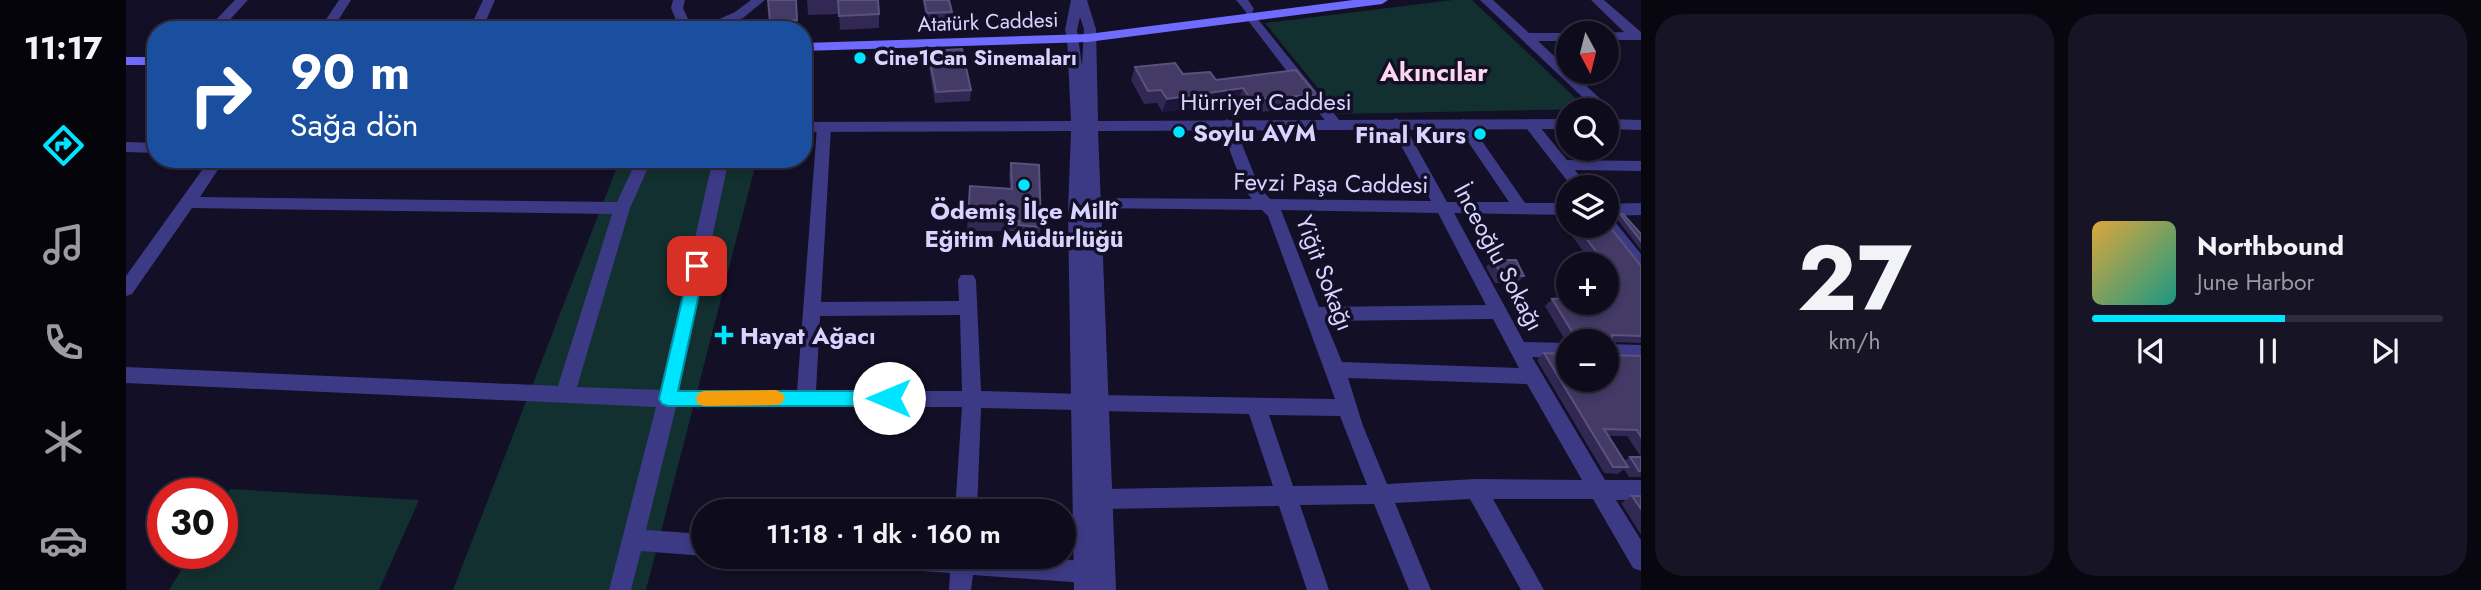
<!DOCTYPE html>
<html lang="tr">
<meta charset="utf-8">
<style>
:root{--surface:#0e0b1c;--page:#171425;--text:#f1f3f6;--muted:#9b9ba3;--line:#2e2b3b;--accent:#00e5ff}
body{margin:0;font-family:Jost,sans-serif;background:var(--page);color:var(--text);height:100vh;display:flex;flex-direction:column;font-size:26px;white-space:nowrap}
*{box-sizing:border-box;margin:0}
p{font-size:23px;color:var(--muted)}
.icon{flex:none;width:38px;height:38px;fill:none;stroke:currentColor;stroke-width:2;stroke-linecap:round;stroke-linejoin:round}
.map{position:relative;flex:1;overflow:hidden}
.side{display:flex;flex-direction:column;gap:14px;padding:14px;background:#08060f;width:840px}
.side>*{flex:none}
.hud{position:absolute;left:21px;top:21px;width:665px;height:147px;border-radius:28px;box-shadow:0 4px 10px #0003,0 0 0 2px var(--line);background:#1a4fa0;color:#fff;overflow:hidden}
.needle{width:46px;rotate:173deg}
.controls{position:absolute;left:1430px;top:21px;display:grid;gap:14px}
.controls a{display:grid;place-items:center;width:63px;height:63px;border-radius:50%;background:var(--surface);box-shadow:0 4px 10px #0003,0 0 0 2px var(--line);font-size:35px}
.speed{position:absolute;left:21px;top:478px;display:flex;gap:14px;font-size:35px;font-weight:700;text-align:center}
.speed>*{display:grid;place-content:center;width:91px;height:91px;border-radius:50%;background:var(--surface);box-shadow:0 4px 10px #0003,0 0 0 2px var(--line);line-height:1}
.speed .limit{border:10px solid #d22;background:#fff;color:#111}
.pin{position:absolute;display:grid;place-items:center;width:60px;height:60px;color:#fff;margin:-30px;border-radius:14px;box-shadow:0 4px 10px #0006}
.me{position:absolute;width:77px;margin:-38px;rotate:270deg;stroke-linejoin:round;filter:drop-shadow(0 0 5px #0008)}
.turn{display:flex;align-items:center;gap:24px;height:147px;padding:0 28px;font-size:32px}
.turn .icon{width:91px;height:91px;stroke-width:2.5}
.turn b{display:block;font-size:49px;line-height:60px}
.side .card{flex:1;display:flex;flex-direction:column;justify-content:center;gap:10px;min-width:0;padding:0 24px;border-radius:28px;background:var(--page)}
.side .dial{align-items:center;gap:0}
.dial b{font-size:91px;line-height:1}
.song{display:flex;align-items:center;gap:21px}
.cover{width:84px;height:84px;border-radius:10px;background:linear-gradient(135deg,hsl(40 70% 55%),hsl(170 70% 35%))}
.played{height:7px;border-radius:4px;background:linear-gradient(90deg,var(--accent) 55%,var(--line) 55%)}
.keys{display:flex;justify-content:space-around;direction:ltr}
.side .tiles{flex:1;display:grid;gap:14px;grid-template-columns:repeat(2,1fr)}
.trip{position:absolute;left:565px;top:499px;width:385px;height:70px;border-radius:35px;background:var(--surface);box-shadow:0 4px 10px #0003,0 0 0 2px var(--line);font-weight:600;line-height:70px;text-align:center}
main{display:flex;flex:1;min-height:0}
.dock{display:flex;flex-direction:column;width:126px;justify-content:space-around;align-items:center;background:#06040b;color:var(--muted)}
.dock .icon{width:49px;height:49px}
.dock .on{color:var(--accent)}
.dock b{font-size:32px;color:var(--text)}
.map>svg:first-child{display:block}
.green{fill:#12302f}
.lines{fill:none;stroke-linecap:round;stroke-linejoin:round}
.minor{fill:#3d3a85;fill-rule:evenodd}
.tertiary{fill:#3d3a85;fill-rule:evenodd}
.secondary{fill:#6f6bff;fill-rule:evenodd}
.wall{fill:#312854}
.shaded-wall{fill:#1d163a}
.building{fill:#433a66;stroke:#5a527e;stroke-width:2}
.route{fill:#00e5ff;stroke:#0095a6;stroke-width:2}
.slow{fill:#f59e0b}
.poi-dot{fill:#00e5ff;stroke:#130f26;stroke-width:2.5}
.labels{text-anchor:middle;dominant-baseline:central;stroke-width:7;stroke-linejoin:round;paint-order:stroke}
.far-street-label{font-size:21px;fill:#d9d4ff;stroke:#130f26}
.far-poi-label{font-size:21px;font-weight:bold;fill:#d9d4ff;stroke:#130f26;text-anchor:start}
.street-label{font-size:24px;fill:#d9d4ff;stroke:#130f26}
.poi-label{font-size:24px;font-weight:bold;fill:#d9d4ff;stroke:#130f26;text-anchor:start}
.far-district-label{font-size:26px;font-weight:bold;fill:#ffd6f0;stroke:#130f26}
</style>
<main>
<nav class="dock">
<b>11:17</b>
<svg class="icon on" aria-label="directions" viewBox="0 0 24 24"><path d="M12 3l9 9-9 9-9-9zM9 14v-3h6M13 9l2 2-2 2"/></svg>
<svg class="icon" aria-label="music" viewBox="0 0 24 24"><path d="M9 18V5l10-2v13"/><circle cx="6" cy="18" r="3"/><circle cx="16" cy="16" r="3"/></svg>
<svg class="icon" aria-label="phone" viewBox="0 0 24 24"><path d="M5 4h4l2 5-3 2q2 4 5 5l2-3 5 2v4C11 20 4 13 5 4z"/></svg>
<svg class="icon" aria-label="climate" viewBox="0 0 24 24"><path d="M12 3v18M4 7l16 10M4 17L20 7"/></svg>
<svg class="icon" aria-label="car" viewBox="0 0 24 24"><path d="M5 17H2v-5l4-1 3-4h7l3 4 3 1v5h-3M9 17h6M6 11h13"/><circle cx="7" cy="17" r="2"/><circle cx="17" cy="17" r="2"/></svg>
</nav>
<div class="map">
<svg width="1515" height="590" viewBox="0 0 1515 590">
<rect width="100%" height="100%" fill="#130f26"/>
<path class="green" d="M1327 0H1346L1461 109 1213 114 1139 23Z
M494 159H631L520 590H327Z
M104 489 293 500 253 590H43L66 553H96V503Z"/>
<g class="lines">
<path class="minor" d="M109 0H122L94 30H80Z
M213 0H225L206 30H193Z
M357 0H369L356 30H343Z
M1110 0H1122L1128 9 1126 12 1214 121 1216 124 1214 127H1204L1120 18V12Z
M1354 0H1367L1403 33H1443L1442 41H1412L1483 107V113L1480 114V110H1470Z
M1465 0H1478L1515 32V40H1480V33H1475L1498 32Z
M1270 118 1277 123 1321 202H1383L1330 124 1337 119 1342 121 1399 203H1442V215L1328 213 1398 342 1442 343V359L1406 357 1479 480H1515V500H1490L1515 540V571L1507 568 1467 499H1367L1418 590H1395L1344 499 1269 503 1305 590H1283L1248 504 1174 505 1203 590H1181L1153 506 977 509 970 506 966 499 970 492 977 489 1147 486 1123 414 974 411 967 409 964 403 967 397 974 395 1209 399 1142 216 1136 210 966 208 960 206 958 202 960 198 1126 199 1118 189 1094 124 1101 119 1108 124 1133 187 1144 199 1305 201 1263 123ZM1155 210 1312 213 1360 305 1193 307ZM1367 319 1393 368 1216 362 1199 321ZM1222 378 1401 384 1456 480 1350 479 1261 484 1237 426ZM1143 415 1214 416 1241 485 1167 486Z
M1404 119 1409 121 1441 160 1515 161V171L1449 170 1462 187H1446L1397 124Z
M698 122 705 127 695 302 833 301 832 280 835 275H847L850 280 855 391 955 394 962 396 965 402 962 408 955 410 855 408 851 511H829L836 407H550L520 530 578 534V556L515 551 505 590H483L530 407 0 383V367L432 386 486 214 66 208 6 294 0 296V276L84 159H99L74 197 491 202 511 159H526L504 208 451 387 534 390 587 159H603L553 391H671L691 127ZM834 315 836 391H690L694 316Z
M1515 203V215L1480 216V204Z
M1480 216 1486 218 1515 254V272L1509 271 1474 226H1480Z
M1480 344 1515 345V361L1480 360Z
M731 556H897L959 561 967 564 970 572 967 580 959 583 847 575 845 590H823L824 573 742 567 734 564Z"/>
<path class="tertiary" d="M547 0H559L557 8 567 30H554L545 8Z
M625 0H639L617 18 588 28 582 24 609 12Z
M945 0H961L970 29 972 121 1442 119V129L972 131 990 590H948L942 211 945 131 677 132V122L945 121 941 38 939 30ZM954 17 958 29 956 66 951 30Z
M1480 119 1515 120V130L1480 129Z
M0 142 30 143V153L0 152Z"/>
<path class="secondary" d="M1227 0H1262L1256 4 962 42 677 51V43L962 34Z
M599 20 622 30H563L564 27Z
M0 57H30V65H0Z"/>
</g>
<path class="wall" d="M670 0 672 30H645L644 22Z
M681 0H752L753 14V28L714 30 713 14 682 15Z
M797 0H823L826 12 825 20 800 21Z
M802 51 845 90 844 101 809 103 802 62Z
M1009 67 1090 80 1191 95 1184 108 1120 113 1112 102 1036 112 1031 103 1018 104 1005 80Z
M885 163 915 227 913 238 891 236V231H841L844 186 884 189 883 174Z
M1494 214 1515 234V250L1490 218Z
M1454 226H1480L1515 266V343L1486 342V355L1515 356V457L1501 436H1482L1498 461 1504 457H1515V477H1503L1498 469 1492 474 1478 473 1411 360 1418 353 1442 380 1480 341 1439 340 1419 306 1426 299 1481 296 1480 264H1467L1446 236 1453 229H1456Z
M1367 260 1398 276 1391 283H1369L1360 267Z
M1506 496H1515V535L1495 503Z"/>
<path class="shaded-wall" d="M1117 88 1112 102 1036 112 1041 99Z"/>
<path class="building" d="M642 0H670L671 20 644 22Z
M712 0H752L753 14 713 16Z
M798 0H823L826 12 801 13Z
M836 49 845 90 810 92 802 51Z
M1049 63 1057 74 1084 72 1090 80 1170 70 1191 95 1125 99 1117 88 1041 99 1035 90 1022 91 1009 67Z
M885 163 913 165 915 227 893 225V221L842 220 844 186 886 189Z
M1494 214H1497L1515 234V241Z
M1480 222 1515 266V336L1486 335V355L1515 356V437L1511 430 1478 429 1502 467H1487L1418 353 1442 354V380H1480V341H1454L1452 334 1447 333 1426 299 1442 298V303H1480V296H1489V276L1453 229H1468L1466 226H1480Z
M1367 260H1390L1398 276 1376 275Z
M1504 457H1515V471H1513Z
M1506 496H1515V509Z"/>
<path class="route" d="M571 260 579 266 552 391H763L769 393 772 398 769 404 763 406H542L536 404 533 399 564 266Z"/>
<path class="slow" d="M650 390 656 393 659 398 656 403 650 405 578 406 572 404 570 399 572 393 578 391Z"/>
<g class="poi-dot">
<circle cx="734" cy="58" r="7"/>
<circle cx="1053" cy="132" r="7"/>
<circle cx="1354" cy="134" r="7"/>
<circle cx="898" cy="185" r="7"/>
<path d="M594.5 324.5h7v7h7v7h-7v7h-7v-7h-7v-7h7z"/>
</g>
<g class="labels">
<g class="far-street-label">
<text transform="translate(862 22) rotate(-2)">Atatürk Caddesi</text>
</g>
<g class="far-poi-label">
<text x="748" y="58">Cine1Can Sinemaları</text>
</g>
<g class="street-label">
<text x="1140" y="101">Hürriyet Caddesi</text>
<text transform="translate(1205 183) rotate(1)">Fevzi Paşa Caddesi</text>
<text transform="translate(1373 257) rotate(62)">İnceoğlu Sokağı</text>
<text transform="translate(1199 273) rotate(69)">Yiğit Sokağı</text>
</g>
<g class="poi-label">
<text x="1067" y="132">Soylu AVM</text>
<text x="1340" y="134" text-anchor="end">Final Kurs</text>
<text x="898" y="210" text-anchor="middle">Ödemiş İlçe Millî<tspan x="898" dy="28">Eğitim Müdürlüğü</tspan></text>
<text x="614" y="335">Hayat Ağacı</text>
</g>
<g class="far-district-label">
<text x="1308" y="72">Akıncılar</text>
</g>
</g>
</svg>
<div class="controls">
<a><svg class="needle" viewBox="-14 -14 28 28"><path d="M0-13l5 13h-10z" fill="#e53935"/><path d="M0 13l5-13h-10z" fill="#9b9ba3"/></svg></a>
<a><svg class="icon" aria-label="search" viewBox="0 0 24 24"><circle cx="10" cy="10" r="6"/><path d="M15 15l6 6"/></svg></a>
<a><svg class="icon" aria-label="layers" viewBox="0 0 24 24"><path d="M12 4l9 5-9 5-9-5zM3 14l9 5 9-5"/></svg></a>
<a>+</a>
<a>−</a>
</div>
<div class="speed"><div class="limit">30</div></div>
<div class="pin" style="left:571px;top:266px;background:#d93025"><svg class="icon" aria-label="arrive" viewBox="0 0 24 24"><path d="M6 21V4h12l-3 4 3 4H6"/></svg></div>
<svg class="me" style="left:763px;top:398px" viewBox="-20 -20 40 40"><circle r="19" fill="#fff"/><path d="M0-13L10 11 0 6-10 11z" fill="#00e5ff"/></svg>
<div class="trip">11:18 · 1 dk · 160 m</div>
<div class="hud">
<div class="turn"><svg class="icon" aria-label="right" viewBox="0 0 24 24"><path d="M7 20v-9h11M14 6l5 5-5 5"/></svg><div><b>90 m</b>Sağa dön</div></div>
</div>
</div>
<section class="side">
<div class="tiles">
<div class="card dial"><b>27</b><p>km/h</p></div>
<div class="card">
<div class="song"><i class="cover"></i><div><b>Northbound</b><p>June Harbor</p></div></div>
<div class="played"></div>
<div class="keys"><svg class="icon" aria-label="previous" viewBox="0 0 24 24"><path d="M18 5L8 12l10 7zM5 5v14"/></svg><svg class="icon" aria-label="pause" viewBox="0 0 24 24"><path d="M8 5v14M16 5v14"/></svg><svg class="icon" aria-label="next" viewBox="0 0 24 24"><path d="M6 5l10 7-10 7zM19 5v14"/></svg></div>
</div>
</div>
</section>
</main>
